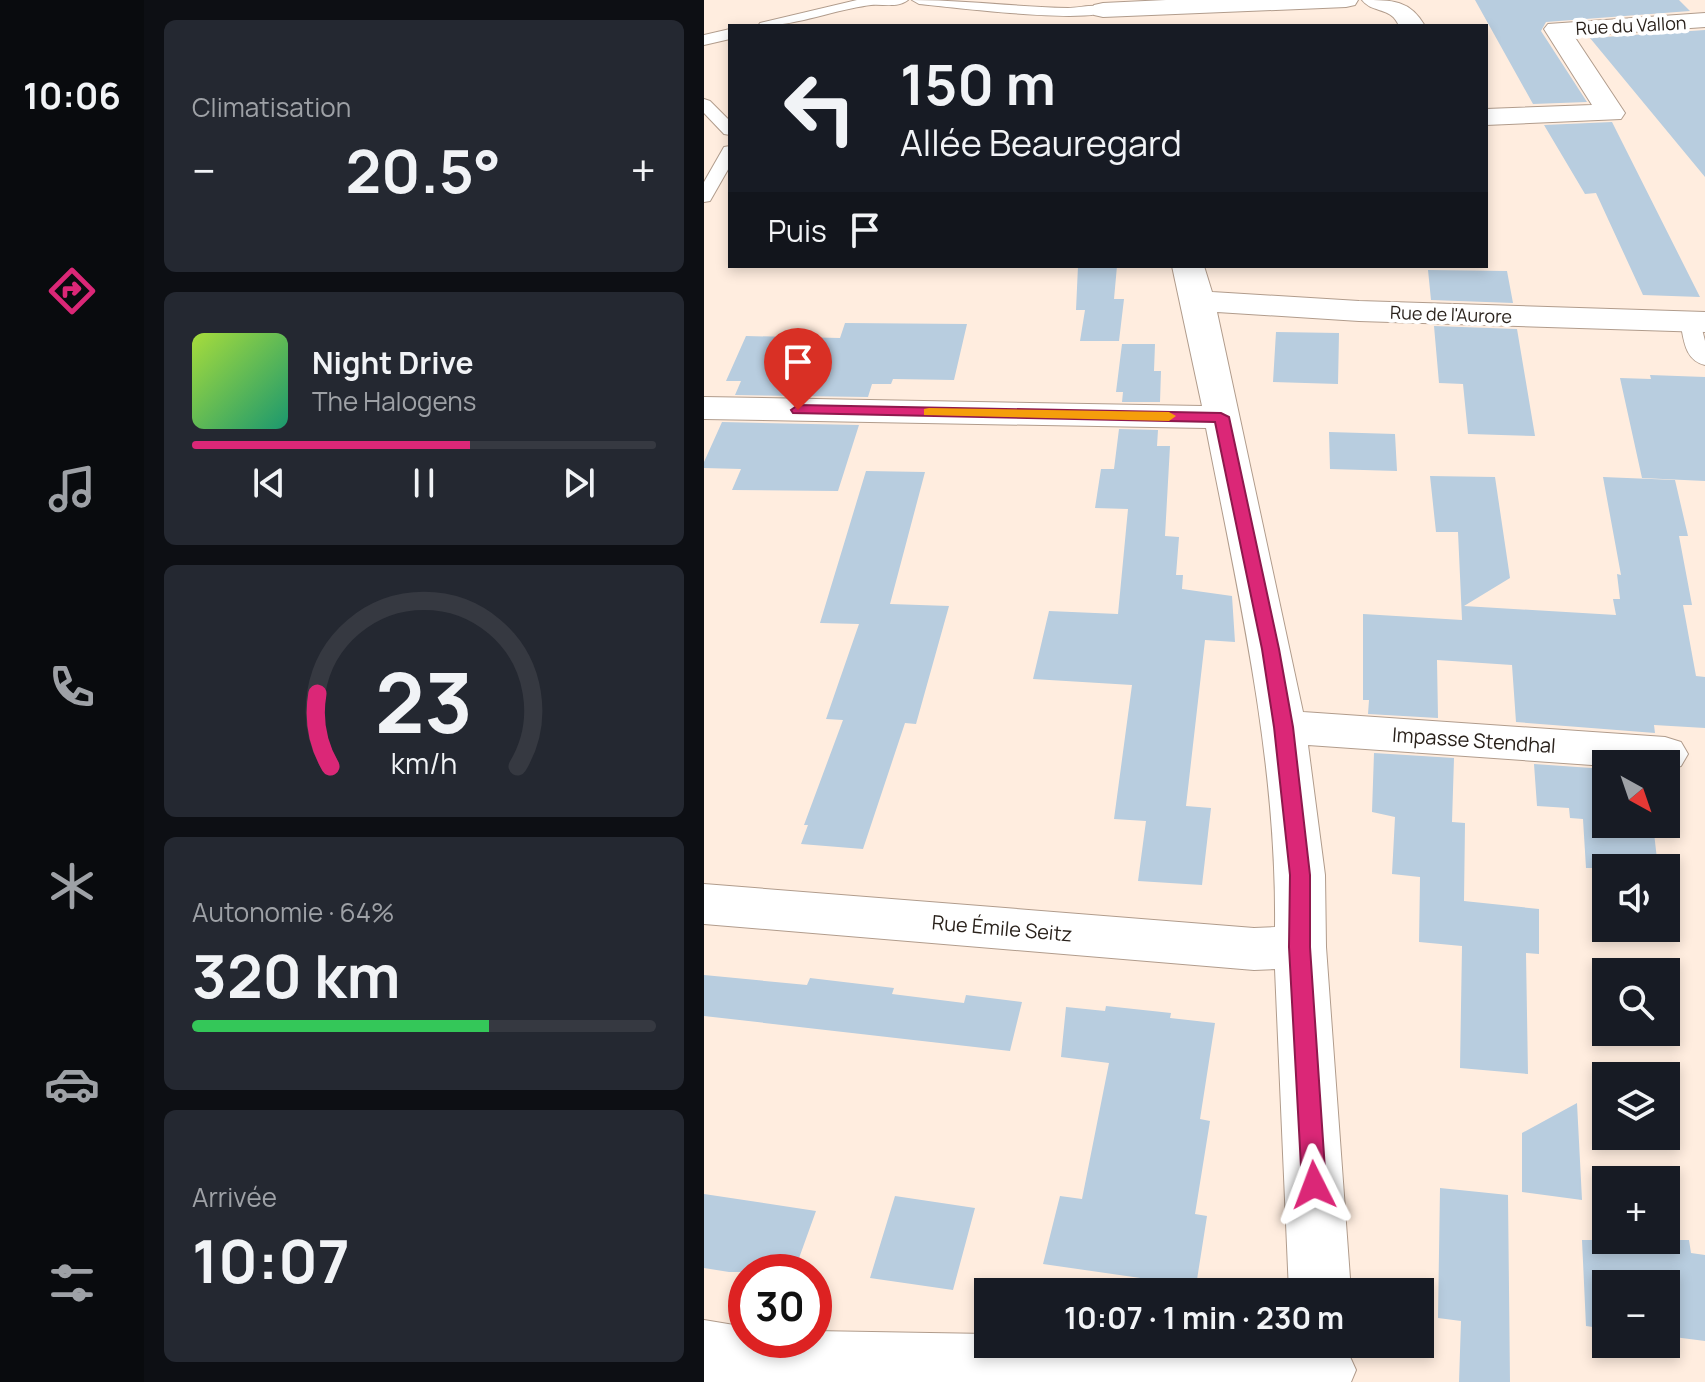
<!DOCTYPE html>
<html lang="fr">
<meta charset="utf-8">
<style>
:root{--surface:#171b24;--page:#242831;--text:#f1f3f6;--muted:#9ea1a6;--line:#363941;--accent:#db2777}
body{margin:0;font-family:Manrope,sans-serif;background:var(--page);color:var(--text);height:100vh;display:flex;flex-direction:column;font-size:30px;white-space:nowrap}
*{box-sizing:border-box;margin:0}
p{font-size:26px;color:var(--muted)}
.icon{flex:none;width:44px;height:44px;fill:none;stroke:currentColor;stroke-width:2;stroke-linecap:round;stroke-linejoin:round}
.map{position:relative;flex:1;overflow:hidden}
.details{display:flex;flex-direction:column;gap:20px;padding:20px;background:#0d0f14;width:560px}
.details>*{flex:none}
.top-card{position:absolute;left:24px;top:24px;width:760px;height:244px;border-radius:0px;box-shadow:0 4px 12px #0003;background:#171b24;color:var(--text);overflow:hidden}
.needle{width:52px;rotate:140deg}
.tools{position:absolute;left:888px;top:750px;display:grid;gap:16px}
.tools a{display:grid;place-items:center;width:88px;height:88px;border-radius:0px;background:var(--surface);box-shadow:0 4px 12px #0003;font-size:40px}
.speed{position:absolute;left:24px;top:1254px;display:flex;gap:16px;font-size:40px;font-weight:700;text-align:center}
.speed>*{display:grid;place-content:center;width:104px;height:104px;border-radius:50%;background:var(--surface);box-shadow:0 4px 12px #0003;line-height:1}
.speed .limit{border:12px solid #d22;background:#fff;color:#111}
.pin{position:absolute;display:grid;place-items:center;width:68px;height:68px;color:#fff;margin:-82px -34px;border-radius:50% 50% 50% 0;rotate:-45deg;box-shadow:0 0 8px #0007}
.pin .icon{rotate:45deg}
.me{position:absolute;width:88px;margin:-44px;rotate:357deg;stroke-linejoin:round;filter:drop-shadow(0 0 6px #0008)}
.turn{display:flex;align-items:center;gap:28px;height:168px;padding:0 40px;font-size:36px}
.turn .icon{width:104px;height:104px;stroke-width:2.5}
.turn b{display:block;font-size:56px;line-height:68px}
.then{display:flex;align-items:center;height:76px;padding:0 40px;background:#0003;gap:16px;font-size:30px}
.big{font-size:60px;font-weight:700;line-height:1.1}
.details .tile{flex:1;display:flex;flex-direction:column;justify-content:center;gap:12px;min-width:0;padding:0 28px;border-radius:12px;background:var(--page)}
.details .dial{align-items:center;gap:0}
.dial svg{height:208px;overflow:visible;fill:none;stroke:var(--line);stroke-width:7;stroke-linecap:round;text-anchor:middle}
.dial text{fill:var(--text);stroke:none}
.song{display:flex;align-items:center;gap:24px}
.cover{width:96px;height:96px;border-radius:12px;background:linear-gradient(135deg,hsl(80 70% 55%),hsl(160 70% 35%))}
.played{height:8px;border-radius:4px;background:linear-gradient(90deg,var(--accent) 60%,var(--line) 60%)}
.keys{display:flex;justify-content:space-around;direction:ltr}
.heat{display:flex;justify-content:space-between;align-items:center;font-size:44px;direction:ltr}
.charge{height:12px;border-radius:6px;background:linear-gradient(90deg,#34c759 64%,var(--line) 0)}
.trip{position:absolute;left:270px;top:1278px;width:460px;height:80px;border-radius:0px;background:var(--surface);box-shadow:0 4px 12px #0003;font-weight:700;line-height:80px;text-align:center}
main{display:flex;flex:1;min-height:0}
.tab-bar{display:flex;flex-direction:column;width:144px;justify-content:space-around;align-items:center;background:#090b0e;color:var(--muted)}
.tab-bar .icon{width:56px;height:56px}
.tab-bar .selected{color:var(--accent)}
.tab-bar b{font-size:36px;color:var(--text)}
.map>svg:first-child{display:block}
.building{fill:#b8cddf}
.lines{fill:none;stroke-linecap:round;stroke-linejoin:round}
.lane-casing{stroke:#b19c8c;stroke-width:2}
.street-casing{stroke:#b19c8c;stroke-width:2}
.lane{fill:#fff;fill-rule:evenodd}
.street{fill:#fff;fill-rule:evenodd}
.route{fill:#db2777;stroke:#8e194d;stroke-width:2}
.slow{fill:#f59e0b}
.labels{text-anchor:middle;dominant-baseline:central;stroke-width:8;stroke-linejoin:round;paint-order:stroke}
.far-street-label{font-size:18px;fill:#2a221c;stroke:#fff}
.street-label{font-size:20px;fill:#2a221c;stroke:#fff}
</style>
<main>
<nav class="tab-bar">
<b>10:06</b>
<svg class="icon selected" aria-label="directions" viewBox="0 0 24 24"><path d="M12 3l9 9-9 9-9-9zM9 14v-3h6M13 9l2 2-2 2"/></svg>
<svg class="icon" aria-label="music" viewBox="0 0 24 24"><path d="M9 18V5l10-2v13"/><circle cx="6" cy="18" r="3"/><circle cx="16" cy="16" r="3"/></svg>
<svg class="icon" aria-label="phone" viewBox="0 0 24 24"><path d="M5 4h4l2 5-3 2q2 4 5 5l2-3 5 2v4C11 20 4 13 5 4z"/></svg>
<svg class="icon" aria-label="climate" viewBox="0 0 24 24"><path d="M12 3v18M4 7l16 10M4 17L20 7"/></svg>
<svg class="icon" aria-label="car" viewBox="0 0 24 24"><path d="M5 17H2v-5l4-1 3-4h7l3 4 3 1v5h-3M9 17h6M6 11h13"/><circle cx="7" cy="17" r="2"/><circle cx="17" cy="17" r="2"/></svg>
<svg class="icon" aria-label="filters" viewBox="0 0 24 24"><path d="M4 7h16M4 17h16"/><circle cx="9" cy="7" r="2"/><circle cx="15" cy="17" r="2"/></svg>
</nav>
<section class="details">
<div class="tile"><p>Climatisation</p>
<div class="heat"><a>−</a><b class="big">20.5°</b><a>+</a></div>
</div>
<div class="tile">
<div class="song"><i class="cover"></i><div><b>Night Drive</b><p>The Halogens</p></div></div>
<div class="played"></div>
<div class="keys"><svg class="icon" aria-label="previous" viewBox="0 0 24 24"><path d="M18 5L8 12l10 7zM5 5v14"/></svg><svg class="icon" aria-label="pause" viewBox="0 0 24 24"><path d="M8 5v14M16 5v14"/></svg><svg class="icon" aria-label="next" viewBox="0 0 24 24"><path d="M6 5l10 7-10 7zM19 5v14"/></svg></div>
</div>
<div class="tile dial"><svg viewBox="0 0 100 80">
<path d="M14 69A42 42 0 1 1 86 69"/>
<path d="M14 69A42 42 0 0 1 9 41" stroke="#db2777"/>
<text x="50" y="56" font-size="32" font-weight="700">23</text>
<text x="50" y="72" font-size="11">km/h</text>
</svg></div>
<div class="tile"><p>Autonomie · 64%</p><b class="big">320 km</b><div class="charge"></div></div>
<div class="tile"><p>Arrivée</p><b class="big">10:07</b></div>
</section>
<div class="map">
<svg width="1001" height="1382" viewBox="0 0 1001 1382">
<rect width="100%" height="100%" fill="#ffeddf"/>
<path class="building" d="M771 0H975L986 11 842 22 837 31 883 102 829 104Z
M1001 30V177L886 38Z
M908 122 996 297 939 295 892 193 881 194 840 125Z
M374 266H413L410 299H420L415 341H376L381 310H372Z
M724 270 803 271 809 303 727 300Z
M141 323 263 324 250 380 189 379 187 384H168L164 397 31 395 37 381H22L42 336 136 338Z
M730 326 813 329 831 436 764 434 759 384 735 383Z
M572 332 635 333 634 384 569 382Z
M418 344H451L450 371H457L456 402H418L419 392H412Z
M946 375 1001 377V481L938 478 916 378 947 379Z
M18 422 155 425 134 491 28 490 37 469 0 468V462Z
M415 429 454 430 453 446H466L461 536 475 537 472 575H479L478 589 528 596 531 642 501 640 482 806 507 808 498 885 434 881 442 821 410 819 428 685 329 679 345 611 414 614 424 509 391 508 397 469H410Z
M625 432 691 434 693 471 626 469Z
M162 471 221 472 186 604 245 606 212 724 201 723 159 849 97 844 104 825H100L139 720 122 719 155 624 116 623Z
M726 476 791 477 806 578 760 606 912 615 909 599H916L913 574 917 575 899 477 971 480 984 536H975L988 605H979L992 676 1001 677V728L950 725 951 733 812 722 808 665 733 660 734 718 664 714 665 700H659V614L758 620 754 532H732Z
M670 753 750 758 748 822 761 823 760 901 835 909V954L822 953 824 1074 756 1068 758 946 715 942 716 877 688 874 691 817 668 812Z
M830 764 902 769V824H949L954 868H882L879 819 866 818 865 808 833 806Z
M0 975 103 985 106 978 190 988 188 994 260 1003 262 995 318 1002 306 1051 0 1016Z
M402 1006 467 1013 466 1018 511 1023 496 1119 506 1121 491 1214 503 1216 492 1286 339 1264 356 1196 378 1199 405 1063 357 1057 362 1007 401 1011Z
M873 1103 878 1200 818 1192V1133Z
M736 1188 804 1195 806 1382H755L757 1321 734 1318Z
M0 1194 112 1211 90 1272H25L0 1268Z
M191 1196 271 1208 249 1290 166 1278Z
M878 1240H985L987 1253 1001 1255V1341L962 1336V1284H902V1329L882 1326Z"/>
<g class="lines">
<g class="lane-casing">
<path id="lane" d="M153 0H204C194 8 180 4 167 5 128 10 93 26 54 26L56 23Z
M208 0C261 0 312 7 364 8 378 8 396 2 406 10 388 25 247 7 215 4Z
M26 29V39L0 45V35Z
M0 99 6 101 26 121V135L20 134 0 113Z
M26 146V166L6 201 0 202V182L20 147Z
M986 315 996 321 1001 341V365C980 360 980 339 976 321Z"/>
</g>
<g class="street-casing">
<path id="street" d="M462 0H654L651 5 642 7 399 17 390 15 387 10 390 5 399 3Z
M658 0C689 0 706 0 721 26H695C687 6 669 14 658 0Z
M1001 13V27L870 36 921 113 917 119 782 125V109L888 105 840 29 844 24Z
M468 266H500L508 292 655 301 1001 312V332L655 321 513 312 599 712 961 737 977 742 984 754 977 766 962 770V764L902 766 604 745 621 875 622 947 647 1292H585L571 969 550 970 0 924V884L550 928 571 927C573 759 534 592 502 428L0 419V397L498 406Z
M0 1320 42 1327V1340H110V1331L284 1334V1344H633L642 1348 652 1370 647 1382H0Z"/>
</g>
<use href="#lane" class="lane"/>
<use href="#street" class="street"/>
</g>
<path class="route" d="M94 405 517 413 525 417 575 649 589 727 606 875V947L622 1185 618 1192 610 1196 601 1192 598 1185 585 947 586 875 570 727 558 649 511 422 89 413 87 410Z"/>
<path class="slow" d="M225 408 465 412 472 416 465 421 220 415V409Z"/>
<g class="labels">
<g class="far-street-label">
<text transform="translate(927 25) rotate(-3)">Rue du Vallon</text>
<text transform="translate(747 314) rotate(2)">Rue de l'Aurore</text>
</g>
<g class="street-label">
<text transform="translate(770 740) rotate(4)">Impasse Stendhal</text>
<text transform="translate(298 928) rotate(5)">Rue Émile Seitz</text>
</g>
</g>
</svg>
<div class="tools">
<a><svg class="needle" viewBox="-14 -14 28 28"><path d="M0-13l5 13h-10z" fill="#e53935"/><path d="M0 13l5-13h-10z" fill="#9ea1a6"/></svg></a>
<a><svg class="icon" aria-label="sound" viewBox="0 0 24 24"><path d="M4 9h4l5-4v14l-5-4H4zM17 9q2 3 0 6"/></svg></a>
<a><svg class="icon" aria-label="search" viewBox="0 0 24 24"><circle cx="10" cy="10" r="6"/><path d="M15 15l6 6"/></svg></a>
<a><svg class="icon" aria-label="layers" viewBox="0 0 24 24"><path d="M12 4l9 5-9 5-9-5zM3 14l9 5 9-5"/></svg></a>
<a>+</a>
<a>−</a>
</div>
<div class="speed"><div class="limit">30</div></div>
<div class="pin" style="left:94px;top:410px;background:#d93025"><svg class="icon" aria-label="arrive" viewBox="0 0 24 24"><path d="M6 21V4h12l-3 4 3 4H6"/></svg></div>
<svg class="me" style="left:610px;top:1185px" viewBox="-20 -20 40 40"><path d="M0-17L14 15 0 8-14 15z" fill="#db2777" stroke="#fff" stroke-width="4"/></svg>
<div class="trip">10:07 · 1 min · 230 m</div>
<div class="top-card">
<div class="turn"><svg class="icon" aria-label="left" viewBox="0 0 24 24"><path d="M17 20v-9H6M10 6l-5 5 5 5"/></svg><div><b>150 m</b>Allée Beauregard</div></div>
<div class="then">Puis<svg class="icon" aria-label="arrive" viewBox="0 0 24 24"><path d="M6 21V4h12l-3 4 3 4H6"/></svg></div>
</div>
</div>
</main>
